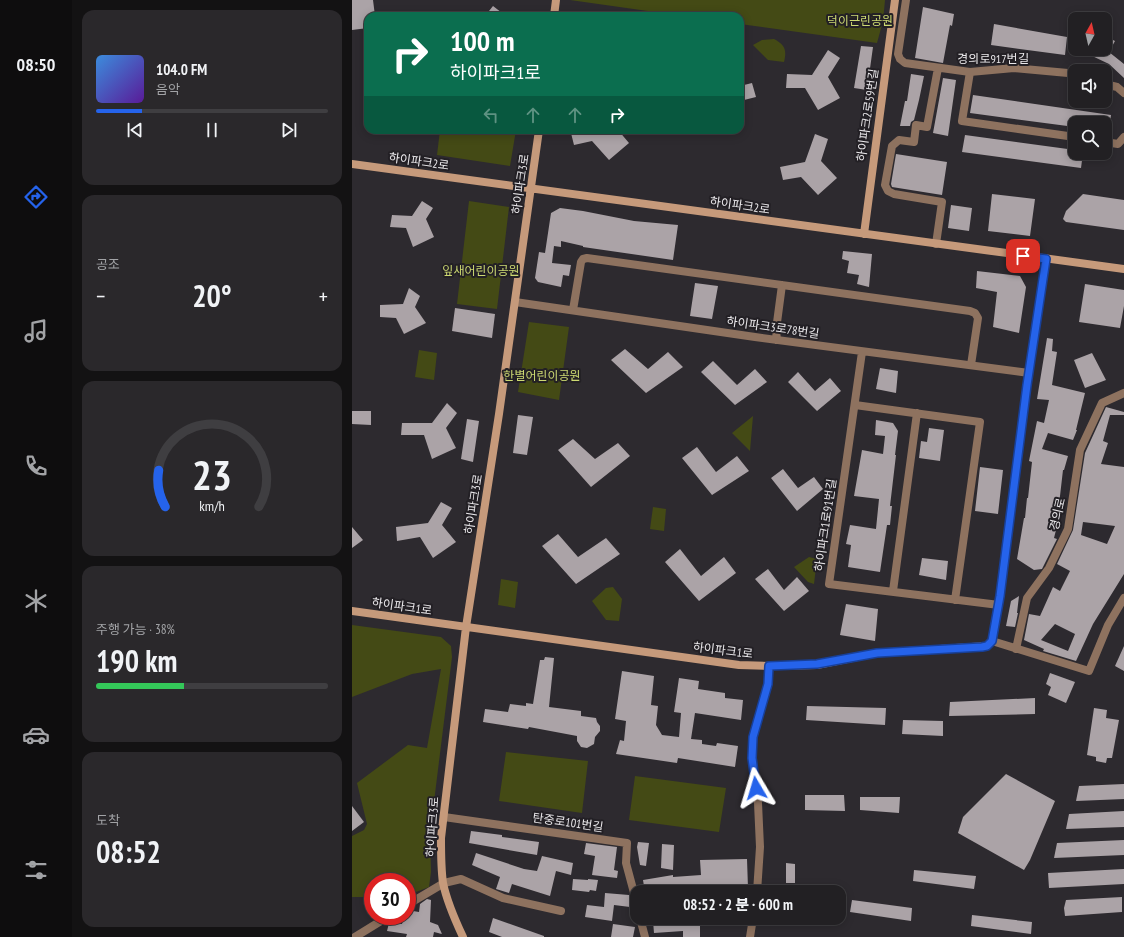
<!DOCTYPE html>
<html lang="ko">
<meta charset="utf-8">
<style>
:root{--surface:#222023;--page:#2a282b;--text:#f1f3f6;--muted:#a2a3a6;--line:#3f3e41;--accent:#2563eb}
body{margin:0;font-family:"PT Sans Narrow","Noto Sans KR",sans-serif;background:var(--page);color:var(--text);height:100vh;display:flex;flex-direction:column;font-size:15px;white-space:nowrap}
*{box-sizing:border-box;margin:0}
p{font-size:13px;color:var(--muted)}
.icon{flex:none;width:22px;height:22px;fill:none;stroke:currentColor;stroke-width:2;stroke-linecap:round;stroke-linejoin:round}
.map{position:relative;flex:1;overflow:hidden}
.panel{display:flex;flex-direction:column;gap:10px;padding:10px;background:#131213;width:280px}
.panel>*{flex:none}
.hud{position:absolute;left:12px;top:12px;width:380px;height:122px;border-radius:12px;box-shadow:0 2px 10px #0003,0 0 0 1px var(--line);background:#0b6e4f;color:#fff;overflow:hidden}
.needle{width:26px;rotate:8deg}
.tools{position:absolute;left:716px;top:12px;display:grid;gap:8px}
.tools a{display:grid;place-items:center;width:44px;height:44px;border-radius:8px;background:var(--surface);box-shadow:0 2px 10px #0003,0 0 0 1px var(--line);font-size:20px}
.speed{position:absolute;left:12px;top:873px;display:flex;gap:8px;font-size:20px;font-weight:700;text-align:center}
.speed>*{display:grid;place-content:center;width:52px;height:52px;border-radius:50%;background:var(--surface);box-shadow:0 2px 10px #0003,0 0 0 1px var(--line);line-height:1}
.speed .limit{border:6px solid #d22;background:#fff;color:#111}
.pin{position:absolute;display:grid;place-items:center;width:34px;height:34px;color:#fff;margin:-17px;border-radius:8px;box-shadow:0 2px 6px #0006}
.me{position:absolute;width:44px;margin:-22px;rotate:353deg;stroke-linejoin:round;filter:drop-shadow(0 0 3px #0008)}
.turn{display:flex;align-items:center;gap:14px;height:84px;padding:0 20px;font-size:18px}
.turn .icon{width:52px;height:52px;stroke-width:2.5}
.turn b{display:block;font-size:28px;line-height:34px}
.lanes{display:flex;align-items:center;height:38px;padding:0 20px;background:#0003;justify-content:center;gap:20px;direction:ltr}
.lanes .off{opacity:.35}
.big{font-size:30px;font-weight:800;line-height:1.1}
.panel .card{flex:1;display:flex;flex-direction:column;justify-content:center;gap:6px;min-width:0;padding:0 14px;border-radius:12px;background:var(--page)}
.panel .dial{align-items:center;gap:0}
.dial svg{height:104px;overflow:visible;fill:none;stroke:var(--line);stroke-width:7;stroke-linecap:round;text-anchor:middle}
.dial text{fill:var(--text);stroke:none}
.song{display:flex;align-items:center;gap:12px}
.cover{width:48px;height:48px;border-radius:6px;background:linear-gradient(135deg,hsl(210 70% 55%),hsl(270 70% 35%))}
.played{height:4px;border-radius:2px;background:linear-gradient(90deg,var(--accent) 20%,var(--line) 20%)}
.keys{display:flex;justify-content:space-around;direction:ltr}
.heat{display:flex;justify-content:space-between;align-items:center;font-size:22px;direction:ltr}
.charge{height:6px;border-radius:3px;background:linear-gradient(90deg,#34c759 38%,var(--line) 0)}
.trip{position:absolute;left:278px;top:885px;width:216px;height:40px;border-radius:12px;background:var(--surface);box-shadow:0 2px 10px #0003,0 0 0 1px var(--line);font-weight:800;line-height:40px;text-align:center}
main{display:flex;flex:1;min-height:0}
.tabs{display:flex;flex-direction:column;width:72px;justify-content:space-around;align-items:center;background:#0e0d0e;color:var(--muted)}
.tabs .icon{width:28px;height:28px}
.tabs .active{color:var(--accent)}
.tabs b{font-size:18px;color:var(--text)}
.map>svg:first-child{display:block}
.green{fill:#444a15}
.building{fill:#aba3a7;fill-rule:evenodd}
.lines{fill:none;stroke-linecap:round;stroke-linejoin:round}
.street{stroke:#8e725f;stroke-width:8}
.secondary{stroke:#c69a7b;stroke-width:8}
.route-casing{stroke:#184099;stroke-width:10}
.route{stroke:#2563eb;stroke-width:7}
.labels{text-anchor:middle;dominant-baseline:central;stroke-width:4;stroke-linejoin:round;paint-order:stroke}
.park-label{font-size:12px;fill:#cdd972;stroke:#232025}
.street-label{font-size:12px;fill:#eae8eb;stroke:#232025}
</style>
<main>
<nav class="tabs">
<b>08:50</b>
<svg class="icon active" aria-label="directions" viewBox="0 0 24 24"><path d="M12 3l9 9-9 9-9-9zM9 14v-3h6M13 9l2 2-2 2"/></svg>
<svg class="icon" aria-label="music" viewBox="0 0 24 24"><path d="M9 18V5l10-2v13"/><circle cx="6" cy="18" r="3"/><circle cx="16" cy="16" r="3"/></svg>
<svg class="icon" aria-label="phone" viewBox="0 0 24 24"><path d="M5 4h4l2 5-3 2q2 4 5 5l2-3 5 2v4C11 20 4 13 5 4z"/></svg>
<svg class="icon" aria-label="climate" viewBox="0 0 24 24"><path d="M12 3v18M4 7l16 10M4 17L20 7"/></svg>
<svg class="icon" aria-label="car" viewBox="0 0 24 24"><path d="M5 17H2v-5l4-1 3-4h7l3 4 3 1v5h-3M9 17h6M6 11h13"/><circle cx="7" cy="17" r="2"/><circle cx="17" cy="17" r="2"/></svg>
<svg class="icon" aria-label="filters" viewBox="0 0 24 24"><path d="M4 7h16M4 17h16"/><circle cx="9" cy="7" r="2"/><circle cx="15" cy="17" r="2"/></svg>
</nav>
<section class="panel">
<div class="card">
<div class="song"><i class="cover"></i><div><b>104.0 FM</b><p>음악</p></div></div>
<div class="played"></div>
<div class="keys"><svg class="icon" aria-label="previous" viewBox="0 0 24 24"><path d="M18 5L8 12l10 7zM5 5v14"/></svg><svg class="icon" aria-label="pause" viewBox="0 0 24 24"><path d="M8 5v14M16 5v14"/></svg><svg class="icon" aria-label="next" viewBox="0 0 24 24"><path d="M6 5l10 7-10 7zM19 5v14"/></svg></div>
</div>
<div class="card"><p>공조</p>
<div class="heat"><a>−</a><b class="big">20°</b><a>+</a></div>
</div>
<div class="card dial"><svg viewBox="0 0 100 80">
<path d="M14 69A42 42 0 1 1 86 69"/>
<path d="M14 69A42 42 0 0 1 9 41" stroke="#2563eb"/>
<text x="50" y="56" font-size="32" font-weight="700">23</text>
<text x="50" y="72" font-size="11">km/h</text>
</svg></div>
<div class="card"><p>주행 가능 · 38%</p><b class="big">190 km</b><div class="charge"></div></div>
<div class="card"><p>도착</p><b class="big">08:52</b></div>
</section>
<div class="map">
<svg width="772" height="937" viewBox="0 0 772 937">
<rect width="100%" height="100%" fill="#2d2a2f"/>
<path class="green" d="M218 0H533L531 21 525 43 388 24V16H331Z
M422 39C433 45 435 50 432 62L416 60 401 45 410 40Z
M88 130H164L158 166 85 155Z
M117 201 157 207 145 309 105 304Z
M177 322 217 327 207 400 166 392Z
M67 350 85 353 82 380 63 377Z
M401 416 398 451 380 433Z
M301 507 314 509 312 531 298 529Z
M457 557 465 559 462 584 456 582 442 567Z
M149 579 166 582 163 608 146 605Z
M261 587 270 599 267 621 254 620 240 601 254 588Z
M0 625 89 637 99 646 100 657 78 834 79 872 77 887 64 892 55 899V882H21V897H0V836L12 830 15 824 5 783 56 745 75 748 89 669 60 674 0 697Z
M154 752 236 761 230 813 147 801Z
M283 776 374 788 367 832 277 820Z"/>
<path class="building" d="M0 0H21L23 16H16V28L0 30Z
M141 6 154 16H133Z
M571 7 602 14 600 26 598 25 591 63 563 58Z
M642 24 715 37 713 55 639 45Z
M753 36 763 41 757 52 772 64V78L757 64 736 54 740 49H753Z
M509 46 521 47 515 90 502 88Z
M476 50 488 58 476 77 488 98 466 110 453 88H434L435 74 460 75Z
M559 74 572 76 567 100 562 120 559 122 558 126H548L553 101H555Z
M591 78 604 80 596 136 581 133Z
M400 83 404 97 388 101V86Z
M621 95 759 115 758 123H723V127L618 113Z
M231 130H266L277 143 257 160 240 141 222 145 219 133Z
M463 134 476 139 469 161 485 178 466 195 449 177 431 180 428 167 453 162Z
M613 135 723 150V153H731L729 168 610 152Z
M544 154 595 162 590 195 540 187 539 184Z
M640 194 683 199 678 236 636 231Z
M731 194 772 200V230L714 222 711 219 714 211Z
M70 201 81 208 74 219 82 237 61 247 54 228 38 227 40 215 60 216Z
M599 205 620 208 617 231 596 228Z
M208 208 231 211 282 221 326 225 321 260 231 247V246L209 241V247L202 246 200 263 219 265 217 276 211 275 209 287 186 282 183 278 187 252 193 253 199 213Z
M491 251 520 254 517 287 505 284 507 275 495 273 497 261 490 259Z
M625 271 668 276 674 287 667 333 641 327 645 292 624 288Z
M343 283 366 286 360 319 338 316Z
M733 284 772 290V306L768 328 727 322Z
M57 288 68 296 63 307 74 323 52 334 44 318 28 317V305L51 304Z
M103 308 143 314 140 338 100 331Z
M695 338 701 339 700 351 705 352 700 385 733 393 724 430H725L721 440 696 433 690 449 716 456 712 470H711L705 522H706L702 538 705 539 690 569 682 570 665 559 672 518H673L675 498H676L680 462 677 461 685 421 692 423 697 400 685 399Z
M273 349 296 369 316 352 331 367 294 393 259 360Z
M740 353 754 380 733 388 722 360Z
M361 361 385 385 403 369 415 382 383 405 349 372Z
M528 368 546 371 544 393 524 389Z
M446 372 463 391 478 378 489 391 465 411 436 382Z
M95 403 105 413 94 428 104 448 80 459 72 435H49L50 423H80Z
M754 407 772 412V415H758L751 441 756 443 749 464 772 467V574L741 624 724 661 691 651 692 649 672 640 677 614 688 616 701 587 708 591 718 571 705 564 721 530 733 453ZM731 522 763 526 755 544 729 535ZM703 624 723 634 716 651 689 640Z
M0 411H19V425L0 424Z
M166 415 181 417 175 455 161 453Z
M115 419 127 421 121 462 109 459Z
M524 420 541 423 546 431 543 455H544L538 506H540L538 525H535L528 572 496 567 499 545 494 544 498 525 524 529 527 499 502 496 510 450 531 454 533 436 523 435Z
M577 428 592 430 588 461 567 458 569 441 575 442Z
M221 439 243 459 266 443 278 456 239 487 206 450Z
M345 447 364 472 385 456 397 471 360 495 330 458Z
M628 467 651 470 646 514 623 511Z
M431 469 446 488 462 477 471 489 445 511 419 478Z
M89 502 100 508 90 525 104 542 81 558 68 537 45 541 44 527 76 523Z
M0 527 11 540 0 548Z
M206 534 226 557 254 538 268 554 224 584 190 546Z
M328 549 349 576 372 557 384 573 347 601 313 562Z
M570 558 596 561 594 580 567 575Z
M416 569 432 590 445 577 457 591 432 611 403 579Z
M667 596 665 613H666L663 627 654 626 659 601Z
M494 604 526 609 523 641 488 635Z
M772 646V671L763 666Z
M193 657 202 658 197 707 229 711V716L244 718 245 722 248 726V731L243 737 242 744 235 748 229 747 225 741V736L177 727 176 729 131 722 133 709 156 712 158 704 174 706V703L181 704 188 660H192Z
M270 671 302 676 299 705 306 706 304 725 310 735 327 737 329 713 322 712 327 678 347 681 346 689 373 693V698L391 700 389 720 343 713 339 739 350 740V744L364 746 365 743 386 746 383 767 326 758 325 763 264 754 268 740 272 741 274 721 263 719Z
M698 673 723 682 714 703 696 695 699 687 694 684Z
M683 698V714L597 716 598 702Z
M455 706 534 708 533 725 454 720Z
M742 708 755 710 754 718 767 720 760 758H755L754 763 744 761V757L735 755Z
M551 720 591 721V736L550 734Z
M654 774 703 801 678 860 672 870 606 833 611 817Z
M772 784V799L724 801 727 786Z
M453 795H492L493 811 453 810Z
M508 797H548L547 813 508 810Z
M0 806 12 822 0 831Z
M772 811V827L714 829 717 814Z
M119 831 150 835V837L187 842 185 855 117 843Z
M772 840V855L702 858 705 843Z
M286 842 297 843 294 866 288 865 285 847Z
M234 843 265 847 262 870 266 871 265 878 240 875 243 856 232 854Z
M310 844 322 845 321 870 309 868Z
M124 853 172 869 185 871 190 856 221 863 219 875 204 871 198 896 160 884 157 893 144 889 148 877 120 865Z
M395 859 396 888 326 890V886L293 892 291 880 321 875V877L349 875 348 860Z
M434 863 443 864V883H434Z
M772 869V884L697 888 696 873Z
M562 870 624 876 622 889 561 881Z
M221 879 236 880V879L246 880 244 891 238 890 237 892 220 890Z
M253 893 277 895 279 902 278 907 262 905 260 921 233 917 235 905 252 907Z
M770 897V912L713 916 712 908 714 900Z
M75 899 79 900 78 922 86 925 90 934 82 932 81 937H54L55 934 35 931 37 923 50 924 52 916H55V910L67 912 68 904Z
M500 900 560 908 559 921 498 912Z
M620 915 680 922 679 934 619 926Z
M141 918 192 936V937H150L137 932Z
M336 918H352L348 925V937H331V931L302 933 301 921 334 920Z
M261 924 283 927 281 937H259Z"/>
<g class="lines">
<path class="street" d="M554 0 546 54 548 59 553 63 618 72 662 68 716 73 723 76
M618 72 610 121 723 137
M753 84 765 87 772 93
M753 142 766 144 772 137
M584 244 590 202 542 194 536 191 533 185 540 146 547 140 562 142 564 125 575 127 586 68
M163 302 403 337 677 373
M221 310 229 262 231 259 235 258 618 311 623 313 626 318 619 365
M425 340 424 330 430 285
M510 352 477 584 647 605
M503 405 628 422 603 600
M541 591 565 413
M640 641 737 671 756 625 772 598
M664 649 675 598 697 568 716 529 728 450 750 403 772 393
M92 817 275 843 274 863 285 904
M405 892 408 847 406 803 400 758 401 737 416 685 417 666
M55 905 92 883 109 879 151 898 209 911
M288 918 293 937
M3 937 37 916
M398 937 401 918"/>
<path class="secondary" d="M202 16 204 0
M0 164 772 269
M512 234 543 0
M0 611 387 665 417 666 465 665 525 653 635 646 640 641 648 596 675 385 694 259
M111 937C103 920 95 902 91 883 89 869 89 853 89 838L114 627 147 414 187 130"/>
</g>
<g class="lines">
<g class="route-casing">
<path id="route" d="M404 788 400 758 401 737 416 684 417 666 465 664 525 653 630 647 635 646 640 641 648 596 675 385 694 259 671 256"/>
</g>
<use href="#route" class="route"/>
</g>
<g class="labels">
<g class="park-label">
<text x="508" y="20">덕이근린공원</text>
<text x="129" y="270">잎새어린이공원</text>
<text x="190" y="375">한별어린이공원</text>
</g>
<g class="street-label">
<text x="641" y="58">경의로917번길</text>
<text transform="translate(515 115) rotate(-82)">하이파크2로59번길</text>
<text transform="translate(67 161) rotate(8)">하이파크2로</text>
<text transform="translate(168 184) rotate(-82)">하이파크3로</text>
<text transform="translate(388 205) rotate(8)">하이파크2로</text>
<text transform="translate(421 327) rotate(8)">하이파크3로78번길</text>
<text transform="translate(121 504) rotate(-81)">하이파크3로</text>
<text transform="translate(705 514) rotate(-77)">경의로</text>
<text transform="translate(473 525) rotate(-82)">하이파크1로91번길</text>
<text transform="translate(50 606) rotate(8)">하이파크1로</text>
<text transform="translate(371 650) rotate(7)">하이파크1로</text>
<text transform="translate(216 822) rotate(8)">탄중로101번길</text>
<text transform="translate(80 827) rotate(-86)">하이파크3로</text>
</g>
</g>
</svg>
<div class="tools">
<a><svg class="needle" viewBox="-14 -14 28 28"><path d="M0-13l5 13h-10z" fill="#e53935"/><path d="M0 13l5-13h-10z" fill="#a2a3a6"/></svg></a>
<a><svg class="icon" aria-label="sound" viewBox="0 0 24 24"><path d="M4 9h4l5-4v14l-5-4H4zM17 9q2 3 0 6"/></svg></a>
<a><svg class="icon" aria-label="search" viewBox="0 0 24 24"><circle cx="10" cy="10" r="6"/><path d="M15 15l6 6"/></svg></a>
</div>
<div class="speed"><div class="limit">30</div></div>
<div class="pin" style="left:671px;top:256px;background:#d93025"><svg class="icon" aria-label="arrive" viewBox="0 0 24 24"><path d="M6 21V4h12l-3 4 3 4H6"/></svg></div>
<svg class="me" style="left:404px;top:788px" viewBox="-20 -20 40 40"><path d="M0-17L14 15 0 8-14 15z" fill="#2563eb" stroke="#fff" stroke-width="4"/></svg>
<div class="trip">08:52 · 2 분 · 600 m</div>
<div class="hud">
<div class="turn"><svg class="icon" aria-label="right" viewBox="0 0 24 24"><path d="M7 20v-9h11M14 6l5 5-5 5"/></svg><div><b>100 m</b>하이파크1로</div></div>
<div class="lanes"><svg class="icon off" aria-label="left" viewBox="0 0 24 24"><path d="M17 20v-9H6M10 6l-5 5 5 5"/></svg><svg class="icon off" aria-label="ahead" viewBox="0 0 24 24"><path d="M12 20V5M6 11l6-6 6 6"/></svg><svg class="icon off" aria-label="ahead" viewBox="0 0 24 24"><path d="M12 20V5M6 11l6-6 6 6"/></svg><svg class="icon" aria-label="right" viewBox="0 0 24 24"><path d="M7 20v-9h11M14 6l5 5-5 5"/></svg></div>
</div>
</div>
</main>
